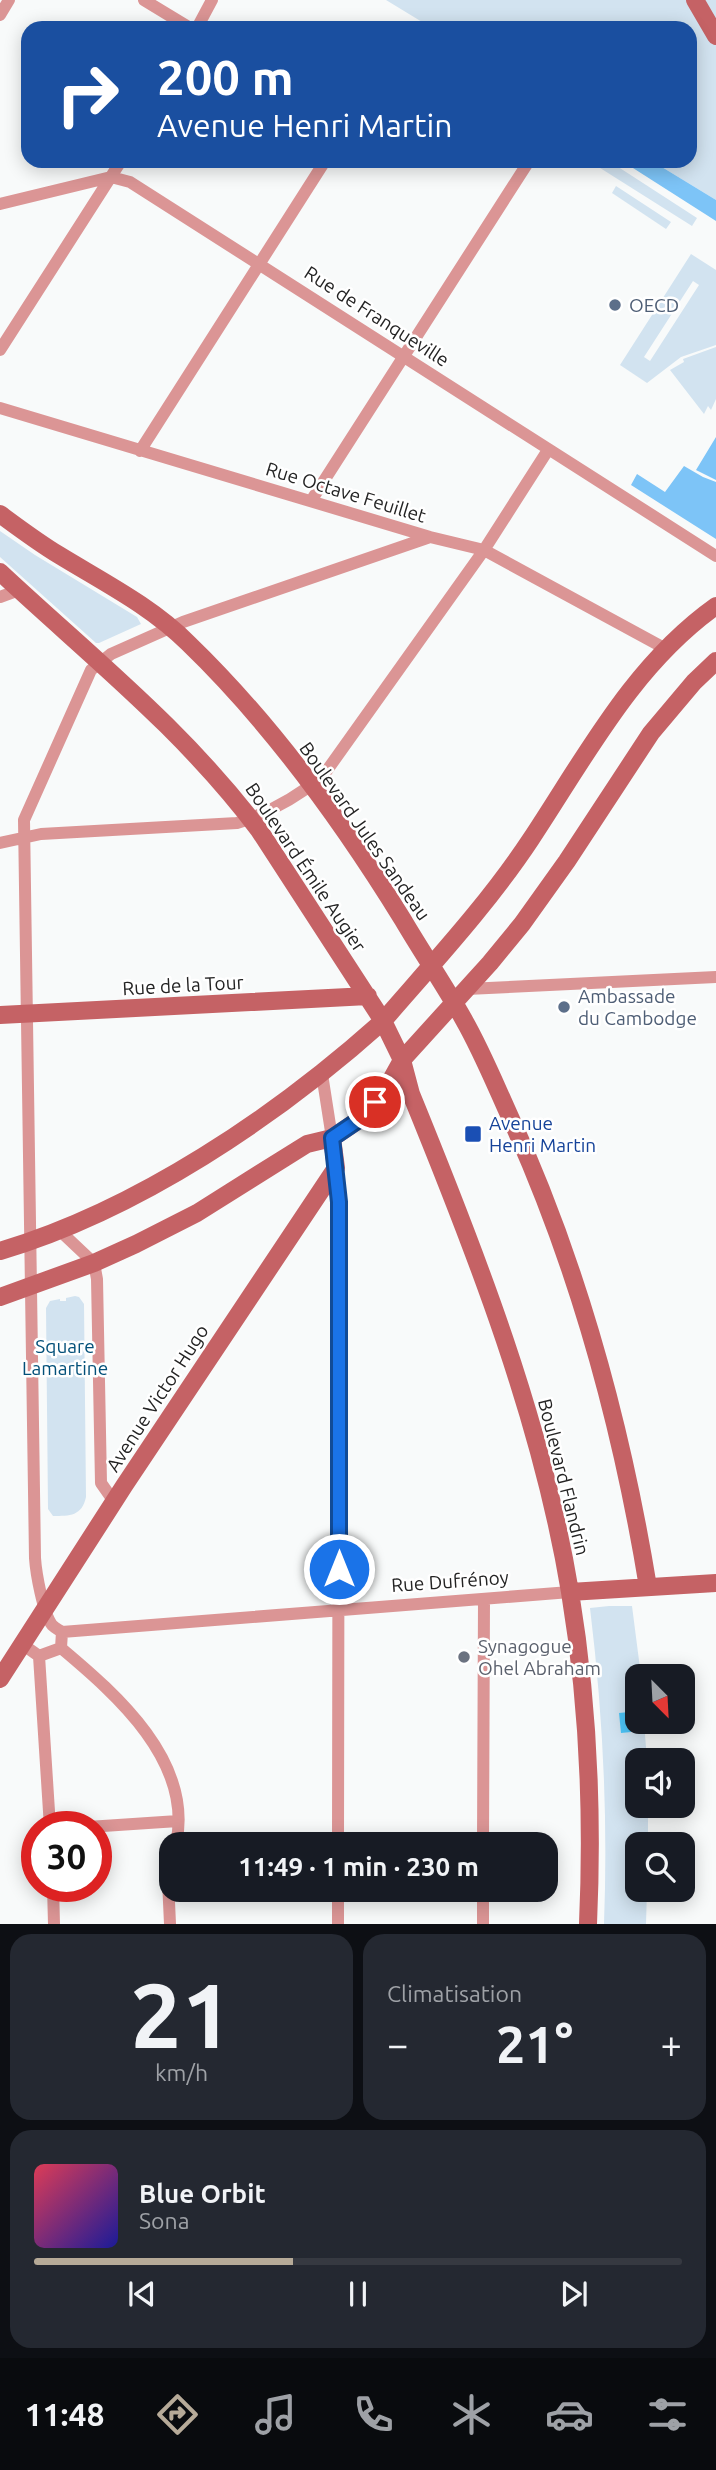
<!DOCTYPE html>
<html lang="fr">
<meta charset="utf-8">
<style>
:root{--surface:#171b24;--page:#242831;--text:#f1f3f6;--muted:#9ea1a6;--line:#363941;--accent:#b6aa98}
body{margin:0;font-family:Ubuntu,sans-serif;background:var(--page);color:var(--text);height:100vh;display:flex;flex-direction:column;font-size:26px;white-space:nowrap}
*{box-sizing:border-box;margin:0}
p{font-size:23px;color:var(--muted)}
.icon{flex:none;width:38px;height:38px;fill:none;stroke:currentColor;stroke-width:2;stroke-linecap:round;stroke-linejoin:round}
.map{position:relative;height:1924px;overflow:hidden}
.side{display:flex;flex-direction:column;gap:10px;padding:10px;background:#0d0f14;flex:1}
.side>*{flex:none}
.top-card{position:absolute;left:21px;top:21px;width:676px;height:147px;border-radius:21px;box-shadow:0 4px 18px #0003;background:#1a4fa0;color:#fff;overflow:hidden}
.needle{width:46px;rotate:156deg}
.tools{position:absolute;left:625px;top:1664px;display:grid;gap:14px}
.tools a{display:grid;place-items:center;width:70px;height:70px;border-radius:14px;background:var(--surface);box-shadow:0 4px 18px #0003;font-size:35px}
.speed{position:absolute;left:21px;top:1811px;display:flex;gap:14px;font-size:35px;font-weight:700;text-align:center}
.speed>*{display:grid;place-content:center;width:91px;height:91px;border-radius:50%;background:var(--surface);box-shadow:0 4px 18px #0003;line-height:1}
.speed .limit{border:10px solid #d22;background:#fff;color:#111}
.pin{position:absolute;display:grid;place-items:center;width:60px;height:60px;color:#fff;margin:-30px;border:4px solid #fff;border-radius:50%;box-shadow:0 2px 7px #0007}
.me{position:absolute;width:77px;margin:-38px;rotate:0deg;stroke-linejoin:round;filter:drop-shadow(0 0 5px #0008)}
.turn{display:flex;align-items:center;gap:24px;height:147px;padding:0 21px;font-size:32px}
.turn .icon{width:91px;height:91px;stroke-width:2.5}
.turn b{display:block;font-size:49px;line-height:60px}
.big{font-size:52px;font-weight:700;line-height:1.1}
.side .card{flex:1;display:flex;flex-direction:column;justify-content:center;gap:10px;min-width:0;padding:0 24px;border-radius:21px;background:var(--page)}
.side .dial{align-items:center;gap:0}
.dial b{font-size:91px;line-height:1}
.song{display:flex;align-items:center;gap:21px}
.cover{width:84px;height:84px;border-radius:10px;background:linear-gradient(135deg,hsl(350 70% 55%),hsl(240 70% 35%))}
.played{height:7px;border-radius:4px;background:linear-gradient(90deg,var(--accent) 40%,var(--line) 40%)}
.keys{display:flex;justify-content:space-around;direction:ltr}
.heat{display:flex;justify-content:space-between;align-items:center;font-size:38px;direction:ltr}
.side .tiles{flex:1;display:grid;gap:10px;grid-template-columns:1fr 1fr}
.card:last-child{grid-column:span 2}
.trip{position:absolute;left:159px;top:1832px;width:399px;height:70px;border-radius:21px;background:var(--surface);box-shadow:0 4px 18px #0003;font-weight:700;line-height:70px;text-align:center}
.tab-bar{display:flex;height:112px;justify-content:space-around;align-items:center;background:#090b0e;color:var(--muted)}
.tab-bar .icon{width:49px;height:49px}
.tab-bar .current{color:var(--accent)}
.tab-bar b{font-size:32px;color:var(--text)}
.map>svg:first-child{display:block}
.green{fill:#d2e3f0;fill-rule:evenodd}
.forest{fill:#7dc4f7}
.water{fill:#4dc5f8}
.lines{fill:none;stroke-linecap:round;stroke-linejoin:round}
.street{stroke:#db9595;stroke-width:12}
.secondary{stroke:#c56265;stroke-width:18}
.route-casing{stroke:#114b97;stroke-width:18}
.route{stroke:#1a73e8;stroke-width:12}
.service-dot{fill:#5c6f8a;stroke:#fff;stroke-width:2.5}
.transit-dot{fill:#1a4fb4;stroke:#fff;stroke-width:2.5}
.worship-dot{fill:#6b7280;stroke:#fff;stroke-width:2.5}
.labels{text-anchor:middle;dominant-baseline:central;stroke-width:5;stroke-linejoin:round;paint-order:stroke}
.service-label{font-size:19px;fill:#4e5e75;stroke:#fff;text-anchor:start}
.street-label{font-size:19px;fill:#242424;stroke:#fff}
.transit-label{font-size:19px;fill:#164399;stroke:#fff;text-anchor:start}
.park-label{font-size:19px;fill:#035079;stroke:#fff}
.worship-label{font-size:19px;fill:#5b616d;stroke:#fff;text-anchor:start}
</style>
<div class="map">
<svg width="716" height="1924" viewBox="0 0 716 1924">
<rect width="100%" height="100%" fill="#f8fafa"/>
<path class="green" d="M386 0H716V200L652 161H690V28H432Z
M589 161H609L697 218 692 226Z
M616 186 671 222 666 229 612 193Z
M691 254 716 270V345L681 357 647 383 620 365ZM693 281 699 285 650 361 644 357Z
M716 347V399L711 410 708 406 704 414 670 370 684 362 683 359Z
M0 531 35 555 137 617 141 624 99 643H96L0 557Z
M75 1296 79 1297 84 1304 86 1497C82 1516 70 1516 53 1516L48 1509 46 1308 50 1301 60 1299V1301H66V1298Z
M609 1606H632L641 1676H637V1722H644L647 1760H637V1806H648V1844H637V1890H647L646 1924H604C608 1818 603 1714 590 1608Z"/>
<path class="forest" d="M622 161H652L716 200V221Z
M716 437V480L696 470Z
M684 466 703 477 716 482V539L631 485 637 474 665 492Z"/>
<path class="water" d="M629 1712 631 1732 621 1733 619 1713Z"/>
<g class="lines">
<path class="street" d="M144 0 190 28
M0 15 9 0
M197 28 212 0
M0 204 111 177 130 182 716 556
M0 350 121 161
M0 408 430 537 484 550 666 649
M140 451 325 161
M311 501 529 161
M0 597 19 590
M0 843 41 834 237 823C269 813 297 797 323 776L484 550 548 450
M467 989 716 977
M322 1074 332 1138
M336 1168 339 1208 338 1844
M59 1230 94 1263 97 1279 101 1483 115 1503
M62 1632 570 1592
M22 1644 39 1656 61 1648 62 1632C59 1630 55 1628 52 1625 43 1613 36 1573 35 1558L24 820 91 670 111 654 183 622 430 537
M61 1648C117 1695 194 1762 176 1844
M39 1656 50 1827
M88 1827 178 1821
M483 1844 484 1600
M53 1886 54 1924
M170 1924 168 1880 172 1864
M338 1924V1890
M483 1924V1890"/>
<path class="secondary" d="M695 0 716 36
M0 514C19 528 39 543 59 555 103 582 151 606 188 643 272 724 342 821 403 920 423 954 445 986 464 1020 480 1048 493 1079 506 1108 577 1261 621 1422 648 1587
M0 572C91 657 183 729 259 830L383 1021 402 1060 411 1094C476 1253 542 1422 570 1592 588 1701 593 1813 588 1924
M0 1015 368 996
M0 1251C138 1210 277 1116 383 1021 434 962 488 904 531 839 586 756 633 665 716 606
M0 1297 94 1263 136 1244 197 1213 307 1144 332 1138 363 1117 387 1087 402 1060 490 963 522 924 567 861 651 733 694 682 716 661
M570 1592 716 1583
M0 1679 124 1486 336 1168 332 1138"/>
</g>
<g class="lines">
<g class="route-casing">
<path id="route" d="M339 1569V1202L332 1138 363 1117 375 1102"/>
</g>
<use href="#route" class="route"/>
</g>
<g class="service-dot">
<circle cx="615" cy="305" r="7"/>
<circle cx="564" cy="1007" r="7"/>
</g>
<rect class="transit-dot" x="464" y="1125" width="18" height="18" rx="3.5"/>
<circle class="worship-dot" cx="464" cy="1657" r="7"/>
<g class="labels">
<g class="service-label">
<text x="629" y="305">OECD</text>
<text x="578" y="996">Ambassade<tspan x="578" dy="22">du Cambodge</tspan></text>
</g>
<g class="street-label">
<text transform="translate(377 316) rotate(33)">Rue de Franqueville</text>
<text transform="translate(346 492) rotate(17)">Rue Octave Feuillet</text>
<text transform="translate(365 831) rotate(55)">Boulevard Jules Sandeau</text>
<text transform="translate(306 867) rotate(56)">Boulevard Émile Augier</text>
<text transform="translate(183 985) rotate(-3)">Rue de la Tour</text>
<text transform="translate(157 1398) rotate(-57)">Avenue Victor Hugo</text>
<text transform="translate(564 1477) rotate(76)">Boulevard Flandrin</text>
<text transform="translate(450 1581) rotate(-4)">Rue Dufrénoy</text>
</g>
<g class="transit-label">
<text x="489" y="1123">Avenue<tspan x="489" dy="22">Henri Martin</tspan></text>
</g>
<g class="park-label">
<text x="65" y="1346">Square<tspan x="65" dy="22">Lamartine</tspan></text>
</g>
<g class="worship-label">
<text x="478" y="1646">Synagogue<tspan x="478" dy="22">Ohel Abraham</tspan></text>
</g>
</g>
</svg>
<div class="tools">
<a><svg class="needle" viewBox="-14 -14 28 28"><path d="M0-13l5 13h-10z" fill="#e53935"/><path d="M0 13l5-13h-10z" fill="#9ea1a6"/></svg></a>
<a><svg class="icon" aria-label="sound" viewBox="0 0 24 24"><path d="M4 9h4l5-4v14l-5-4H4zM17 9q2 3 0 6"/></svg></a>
<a><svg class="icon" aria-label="search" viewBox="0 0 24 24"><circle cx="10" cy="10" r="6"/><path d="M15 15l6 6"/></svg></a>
</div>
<div class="speed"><div class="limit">30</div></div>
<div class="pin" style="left:375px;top:1102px;background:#d93025"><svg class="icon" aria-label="arrive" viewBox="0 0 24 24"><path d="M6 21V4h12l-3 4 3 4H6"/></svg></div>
<svg class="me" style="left:339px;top:1569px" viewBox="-20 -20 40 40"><circle r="17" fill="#1a73e8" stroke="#fff" stroke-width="3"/><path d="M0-11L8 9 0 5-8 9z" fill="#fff"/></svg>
<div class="trip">11:49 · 1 min · 230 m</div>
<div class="top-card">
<div class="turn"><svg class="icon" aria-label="right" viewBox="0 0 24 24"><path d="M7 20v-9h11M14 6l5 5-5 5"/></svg><div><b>200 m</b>Avenue Henri Martin</div></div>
</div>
</div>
<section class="side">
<div class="tiles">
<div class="card dial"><b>21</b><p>km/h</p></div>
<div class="card"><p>Climatisation</p>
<div class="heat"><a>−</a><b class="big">21°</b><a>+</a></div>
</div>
<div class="card">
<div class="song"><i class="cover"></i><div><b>Blue Orbit</b><p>Sona</p></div></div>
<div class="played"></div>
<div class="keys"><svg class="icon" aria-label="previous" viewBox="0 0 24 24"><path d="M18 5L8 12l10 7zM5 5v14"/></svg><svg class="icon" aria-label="pause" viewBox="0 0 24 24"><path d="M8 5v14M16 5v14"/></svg><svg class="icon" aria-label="next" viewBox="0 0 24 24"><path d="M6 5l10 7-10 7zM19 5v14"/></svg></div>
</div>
</div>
</section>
<nav class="tab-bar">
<b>11:48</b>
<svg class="icon current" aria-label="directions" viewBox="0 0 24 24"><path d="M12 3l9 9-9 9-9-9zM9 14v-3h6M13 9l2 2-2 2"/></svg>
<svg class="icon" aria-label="music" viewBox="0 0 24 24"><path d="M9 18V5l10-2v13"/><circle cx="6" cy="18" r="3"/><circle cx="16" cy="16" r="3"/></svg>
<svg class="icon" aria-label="phone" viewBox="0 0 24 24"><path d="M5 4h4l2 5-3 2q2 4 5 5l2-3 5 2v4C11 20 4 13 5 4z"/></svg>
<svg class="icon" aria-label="climate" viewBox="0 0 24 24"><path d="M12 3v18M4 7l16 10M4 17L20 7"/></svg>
<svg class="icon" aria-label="car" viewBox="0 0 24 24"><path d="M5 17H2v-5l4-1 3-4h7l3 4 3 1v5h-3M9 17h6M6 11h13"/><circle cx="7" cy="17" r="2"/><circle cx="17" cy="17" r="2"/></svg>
<svg class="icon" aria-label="filters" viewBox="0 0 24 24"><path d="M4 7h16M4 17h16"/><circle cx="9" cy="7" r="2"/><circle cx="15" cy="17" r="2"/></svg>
</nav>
